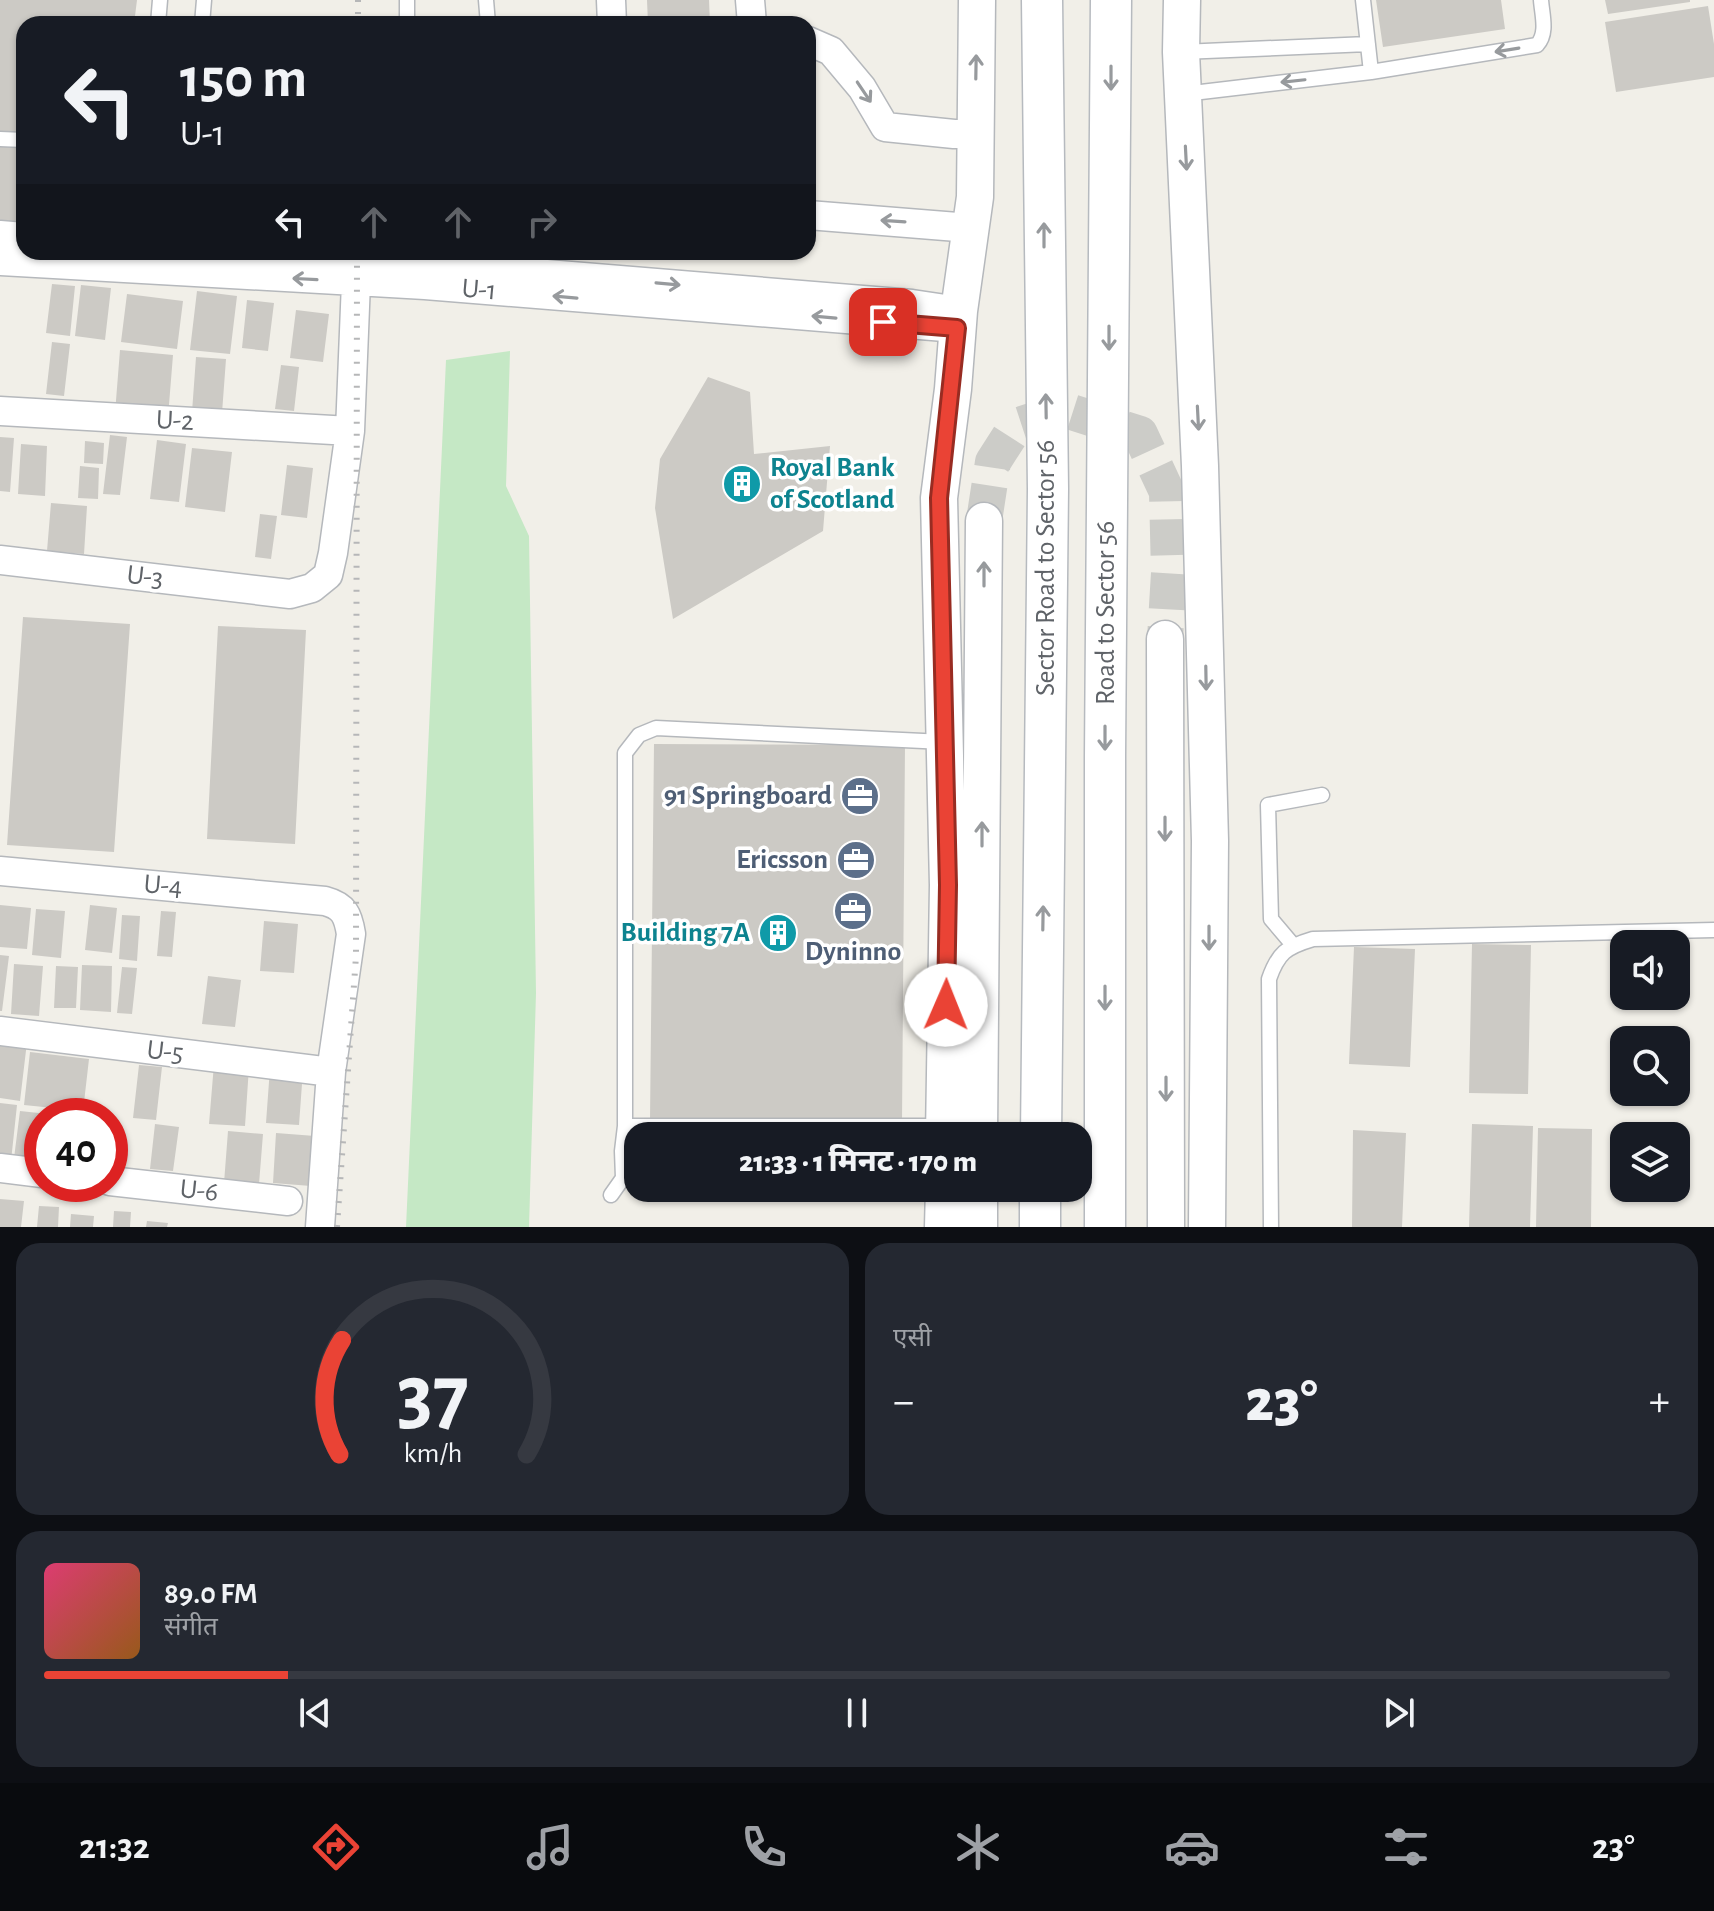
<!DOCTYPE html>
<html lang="hi">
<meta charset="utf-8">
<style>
:root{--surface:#171b24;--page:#242831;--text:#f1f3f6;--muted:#9ea1a6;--line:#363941;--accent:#ea4335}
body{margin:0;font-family:"Alegreya Sans","Noto Sans Devanagari",sans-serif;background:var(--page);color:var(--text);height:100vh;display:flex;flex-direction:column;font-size:30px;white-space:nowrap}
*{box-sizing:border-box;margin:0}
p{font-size:26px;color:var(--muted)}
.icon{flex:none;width:44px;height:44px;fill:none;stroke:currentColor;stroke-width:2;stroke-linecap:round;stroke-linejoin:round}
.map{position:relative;height:1227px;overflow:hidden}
.drawer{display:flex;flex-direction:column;gap:16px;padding:16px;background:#0d0f14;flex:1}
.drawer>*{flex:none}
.top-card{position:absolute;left:16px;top:16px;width:800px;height:244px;border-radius:24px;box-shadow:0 2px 6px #0004;background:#171b24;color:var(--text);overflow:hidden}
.controls{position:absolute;left:1610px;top:930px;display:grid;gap:16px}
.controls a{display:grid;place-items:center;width:80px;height:80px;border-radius:16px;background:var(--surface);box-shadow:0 2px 6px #0004;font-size:40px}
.speed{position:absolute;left:24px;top:1098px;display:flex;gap:16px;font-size:40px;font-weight:700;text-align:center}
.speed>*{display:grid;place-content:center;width:104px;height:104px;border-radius:50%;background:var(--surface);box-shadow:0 2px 6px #0004;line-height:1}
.speed .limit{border:12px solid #d22;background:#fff;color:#111}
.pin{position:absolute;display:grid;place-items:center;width:68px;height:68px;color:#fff;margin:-34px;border-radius:16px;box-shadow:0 4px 12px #0006}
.me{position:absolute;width:88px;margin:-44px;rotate:1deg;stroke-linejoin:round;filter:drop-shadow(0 0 6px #0008)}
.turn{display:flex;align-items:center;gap:28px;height:168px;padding:0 32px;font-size:36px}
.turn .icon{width:104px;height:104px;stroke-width:2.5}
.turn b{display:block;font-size:56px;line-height:68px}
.lanes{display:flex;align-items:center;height:76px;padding:0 32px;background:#0003;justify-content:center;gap:40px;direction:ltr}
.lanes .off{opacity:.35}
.big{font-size:60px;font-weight:800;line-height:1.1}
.drawer .card{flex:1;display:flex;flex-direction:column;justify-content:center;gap:12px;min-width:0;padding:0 28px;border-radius:24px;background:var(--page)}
.drawer .dial{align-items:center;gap:0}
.dial svg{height:208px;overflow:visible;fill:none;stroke:var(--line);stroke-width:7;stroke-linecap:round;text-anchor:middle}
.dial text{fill:var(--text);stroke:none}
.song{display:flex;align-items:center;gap:24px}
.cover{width:96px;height:96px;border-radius:12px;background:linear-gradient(135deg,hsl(340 70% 55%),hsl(30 70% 35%))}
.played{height:8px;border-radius:4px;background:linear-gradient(90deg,var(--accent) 15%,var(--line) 15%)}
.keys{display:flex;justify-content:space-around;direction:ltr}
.heat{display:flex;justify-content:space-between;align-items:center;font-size:44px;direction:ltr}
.drawer .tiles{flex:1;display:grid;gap:16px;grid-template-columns:1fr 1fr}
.card:last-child{grid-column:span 2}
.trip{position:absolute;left:624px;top:1122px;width:468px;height:80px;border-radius:24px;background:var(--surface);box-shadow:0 2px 6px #0004;font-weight:800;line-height:80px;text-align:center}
.tabs{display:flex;height:128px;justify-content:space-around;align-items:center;background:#090b0e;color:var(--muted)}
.tabs .icon{width:56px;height:56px}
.tabs .active{color:var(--accent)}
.tabs b{font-size:36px;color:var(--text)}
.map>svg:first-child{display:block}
.green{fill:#c5e8c5}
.building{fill:#cccac5}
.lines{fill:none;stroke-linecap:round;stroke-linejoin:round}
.tertiary-tunnel{stroke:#ccccc8;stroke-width:36;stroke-dasharray:36 18;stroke-linecap:butt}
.service-casing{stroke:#b5b8bc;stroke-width:17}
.minor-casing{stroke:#b5b8bc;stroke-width:31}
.tertiary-casing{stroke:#b5b8bc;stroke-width:39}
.secondary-casing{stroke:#b6babf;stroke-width:43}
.service{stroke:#fff;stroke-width:14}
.minor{stroke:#fff;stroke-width:28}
.tertiary{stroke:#fff;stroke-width:36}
.secondary{stroke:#fff;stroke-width:40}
.rail{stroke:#b6b7b8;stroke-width:6;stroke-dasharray:2 10;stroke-linecap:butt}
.oneway{stroke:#979a9d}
.route-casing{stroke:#982c22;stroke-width:20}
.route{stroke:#ea4335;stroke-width:14}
.labels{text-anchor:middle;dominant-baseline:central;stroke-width:7;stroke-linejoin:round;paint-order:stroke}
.street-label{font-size:28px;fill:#5f6368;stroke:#fff}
.culture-label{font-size:28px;font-weight:bold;fill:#0d838f;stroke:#fff;text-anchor:start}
.service-label{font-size:28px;font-weight:bold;fill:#4e5e75;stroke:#fff;text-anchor:end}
</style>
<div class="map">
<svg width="1714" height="1227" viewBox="0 0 1714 1227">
<rect width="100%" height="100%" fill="#f1efe8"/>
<path class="green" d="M510 351 506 486 529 536 536 993 529 1227H406L446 360Z"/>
<path class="building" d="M0 0H137L134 24H24V223L0 220Z
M647 0H709L710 24H648Z
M1376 0H1501L1505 29 1383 47Z
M1605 0H1690V2L1608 14Z
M1708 6 1714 44V77L1616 92 1605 22Z
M52 284 75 286 70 336 46 333Z
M81 285 111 288 105 340 75 336Z
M197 291 237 296 230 354 190 350Z
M127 294 183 301 177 349 121 342Z
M247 300 274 303 268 351 242 348Z
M296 310 329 314 323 362 290 358Z
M52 342 70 344 64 396 46 394Z
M120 350 173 355 168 417 115 413Z
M196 357 226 359 222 413 192 412Z
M281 365 299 367 294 411 275 409Z
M708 377 750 392 754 454 830 446 823 531 673 619 655 508 660 459Z
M110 435 127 437 120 495 103 494Z
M0 437 14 438 10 492 0 491Z
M157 440 186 444 179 502 150 499Z
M85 441 104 443 103 464 84 463Z
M21 444 47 446 45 496 18 494Z
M192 448 232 452 225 512 185 507Z
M287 465 313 468 307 518 281 515Z
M80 466 99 468 98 499 78 498Z
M51 503 87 506 84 554 47 551Z
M260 514 277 516 271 559 255 557Z
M23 617 130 624 114 852 7 845Z
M218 626 306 630 295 844 207 839Z
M654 744 905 745 902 1123 650 1121Z
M0 905 31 908 27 949 0 947Z
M90 905 117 908 112 953 85 950Z
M36 909 65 911 61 958 32 955Z
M161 911 176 912 172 957 157 956Z
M122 915 140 916 137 961 119 959Z
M264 921 298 924 294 973 260 971Z
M1472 944 1531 945 1528 1094 1469 1093Z
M1354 947 1415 949 1410 1067 1349 1064Z
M0 955 9 956 2 1011H0Z
M14 964 43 966 39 1016 11 1014Z
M82 965 112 966 111 1012 80 1010Z
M56 966 78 967 76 1008H54Z
M122 967 137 968 132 1014 117 1013Z
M208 976 241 980 235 1027 202 1024Z
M0 1039 27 1042 20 1101 0 1098Z
M30 1052 89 1059 83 1111 24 1105Z
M214 1064 249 1067 245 1126 209 1124Z
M139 1065 162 1067 156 1120 133 1118Z
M270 1068 303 1070 299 1125 266 1123Z
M0 1103 17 1105 11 1161 0 1160Z
M20 1111 48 1114 42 1116V1169L13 1166Z
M155 1124 179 1127 173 1171 150 1169Z
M1472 1124 1533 1126 1530 1227H1469Z
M1538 1128 1592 1129 1591 1227H1536Z
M1353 1130 1406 1133 1402 1227H1352Z
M228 1131 263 1134 259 1184 224 1183Z
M276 1133 315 1136 311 1186 273 1183Z
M0 1199 24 1201 21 1227H0Z
M39 1206 59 1207 58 1227H37Z
M114 1211 131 1212 130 1227H113Z
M71 1214 94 1216 93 1227H70Z
M147 1221 168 1223 167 1227H146Z"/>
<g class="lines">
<path class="tertiary-tunnel" d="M984 521 993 462 1016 426 1065 410 1140 434 1167 492 1169 573 1165 639"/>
<g class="service-casing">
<path id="service" d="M407 0V24
M486 0 488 24
M1363 0 1371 72
M158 24 160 0
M202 24 204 0
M1182 52 1368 44
M1184 94 1371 72 1537 45C1548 33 1542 15 1541 0
M0 139 24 140
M944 742 656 728 639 735 625 753V1126H945
M1293 945 1271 919 1268 805 1322 795
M611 1195 623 1178 622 1151 625 1126
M1271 1227 1269 979C1278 953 1286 947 1313 939L1714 930"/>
</g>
<g class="minor-casing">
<path id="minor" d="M611 0 612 24
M750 0 752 24
M808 41 831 51 862 88 885 127 954 134H976
M808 215 970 228
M0 235 24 237
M227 252 425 264 912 304 959 311
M0 261 425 285 957 328
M0 411 350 431
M0 560 290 594 312 588 328 575 333 553 350 431 356 282
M0 871 325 901C344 906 348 915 351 934L331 1072 320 1227
M0 1031 331 1072
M0 1168 42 1173
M110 1181 288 1201"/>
</g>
<g class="tertiary-casing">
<path id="tertiary" d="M1182 0 1181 52 1200 466 1210 841 1207 1227
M1165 639 1166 1227
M944 1136 948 885 939 498 953 389 959 311 975 197 977 0
M979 1136 984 521
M943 1227 944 1188
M979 1227V1188"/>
</g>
<g class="secondary-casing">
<path id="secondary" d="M1041 1136 1048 489 1042 0
M1040 1227V1188
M1105 1227V756L1111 0"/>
</g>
<use href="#service" class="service"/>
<use href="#minor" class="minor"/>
<use href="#tertiary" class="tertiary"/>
<use href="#secondary" class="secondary"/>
<path class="rail" d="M358 0V24
M337 1227 356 956 357 252"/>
</g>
<defs><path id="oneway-shaft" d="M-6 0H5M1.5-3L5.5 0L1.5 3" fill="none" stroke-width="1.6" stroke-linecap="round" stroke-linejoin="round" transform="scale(2)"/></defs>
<g class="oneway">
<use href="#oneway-shaft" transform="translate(1507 50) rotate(171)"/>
<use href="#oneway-shaft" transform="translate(976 67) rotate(-89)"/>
<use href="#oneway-shaft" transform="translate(1111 78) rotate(90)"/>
<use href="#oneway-shaft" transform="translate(1293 81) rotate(174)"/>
<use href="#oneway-shaft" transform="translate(864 92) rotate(56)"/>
<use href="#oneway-shaft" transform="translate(1186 158) rotate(87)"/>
<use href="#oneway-shaft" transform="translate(893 221) rotate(-176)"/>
<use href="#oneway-shaft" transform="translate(1044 235) rotate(-90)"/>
<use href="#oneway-shaft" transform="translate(305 279) rotate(-177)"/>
<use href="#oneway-shaft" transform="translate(668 284) rotate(5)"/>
<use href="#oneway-shaft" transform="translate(565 297) rotate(-175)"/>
<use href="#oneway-shaft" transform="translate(824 317) rotate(-175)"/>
<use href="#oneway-shaft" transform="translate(1109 338) rotate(90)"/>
<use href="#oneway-shaft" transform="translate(1046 406) rotate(-91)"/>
<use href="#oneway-shaft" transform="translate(1198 418) rotate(87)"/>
<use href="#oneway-shaft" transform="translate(984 574) rotate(-90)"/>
<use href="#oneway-shaft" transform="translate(1206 678) rotate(89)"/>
<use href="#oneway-shaft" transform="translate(1105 738) rotate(90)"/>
<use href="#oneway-shaft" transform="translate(1165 829) rotate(90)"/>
<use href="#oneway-shaft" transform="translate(982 834) rotate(-90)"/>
<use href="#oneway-shaft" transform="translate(1043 918) rotate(-89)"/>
<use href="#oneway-shaft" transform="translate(1209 938) rotate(90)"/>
<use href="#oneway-shaft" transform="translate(1105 998) rotate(90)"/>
<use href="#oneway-shaft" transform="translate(1166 1089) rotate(90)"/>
</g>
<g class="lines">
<g class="route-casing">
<path id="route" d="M883 322 957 328 939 498 948 885 946 1005"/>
</g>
<use href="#route" class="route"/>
</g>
<defs>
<g id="building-disc" transform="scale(2)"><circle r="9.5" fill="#0f9aa8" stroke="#fff"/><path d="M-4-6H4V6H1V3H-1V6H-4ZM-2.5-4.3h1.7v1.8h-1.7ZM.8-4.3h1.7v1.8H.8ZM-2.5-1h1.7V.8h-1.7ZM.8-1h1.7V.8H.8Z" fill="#fff"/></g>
<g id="office-disc" transform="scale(2)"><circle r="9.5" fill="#5c6f8a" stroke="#fff"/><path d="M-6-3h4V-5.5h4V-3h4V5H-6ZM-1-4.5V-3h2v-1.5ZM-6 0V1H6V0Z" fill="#fff"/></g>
</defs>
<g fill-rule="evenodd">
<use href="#building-disc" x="742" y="484"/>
<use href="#office-disc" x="860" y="796"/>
<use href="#office-disc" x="856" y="860"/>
<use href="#office-disc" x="853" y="911"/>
<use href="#building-disc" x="778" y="933"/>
</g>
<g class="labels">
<g class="street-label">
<text transform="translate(479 290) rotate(5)">U-1</text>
<text transform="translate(175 421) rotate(3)">U-2</text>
<text transform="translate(1046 568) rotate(-90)">Sector Road to Sector 56</text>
<text transform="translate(145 577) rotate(7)">U-3</text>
<text transform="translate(1106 613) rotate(-90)">Road to Sector 56</text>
<text transform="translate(163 886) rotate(5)">U-4</text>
<text transform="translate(165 1052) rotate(7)">U-5</text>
<text transform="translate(199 1191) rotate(6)">U-6</text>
</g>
<g class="culture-label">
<text x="770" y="468">Royal Bank<tspan x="770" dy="32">of Scotland</tspan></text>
<text x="750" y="933" text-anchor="end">Building 7A</text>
</g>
<g class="service-label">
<text x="832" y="796">91 Springboard</text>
<text x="828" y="860">Ericsson</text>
<text x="853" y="952" text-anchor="middle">Dyninno</text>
</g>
</g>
</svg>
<div class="controls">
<a><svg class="icon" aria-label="sound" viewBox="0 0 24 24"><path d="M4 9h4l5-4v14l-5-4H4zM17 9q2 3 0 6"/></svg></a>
<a><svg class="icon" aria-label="search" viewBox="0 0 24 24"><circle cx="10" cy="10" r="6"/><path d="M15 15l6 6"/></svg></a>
<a><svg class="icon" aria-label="layers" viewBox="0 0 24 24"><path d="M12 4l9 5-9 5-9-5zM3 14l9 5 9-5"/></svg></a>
</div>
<div class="speed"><div class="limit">40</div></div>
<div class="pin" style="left:883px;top:322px;background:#d93025"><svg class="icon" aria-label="arrive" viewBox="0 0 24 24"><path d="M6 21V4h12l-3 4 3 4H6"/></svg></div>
<svg class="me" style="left:946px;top:1005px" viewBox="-20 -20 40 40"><circle r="19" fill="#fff"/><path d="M0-13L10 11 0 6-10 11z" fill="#ea4335"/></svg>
<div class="trip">21:33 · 1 मिनट · 170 m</div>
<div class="top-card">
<div class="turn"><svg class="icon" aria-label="left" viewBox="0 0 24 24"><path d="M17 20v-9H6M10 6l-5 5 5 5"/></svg><div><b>150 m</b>U-1</div></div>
<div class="lanes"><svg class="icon" aria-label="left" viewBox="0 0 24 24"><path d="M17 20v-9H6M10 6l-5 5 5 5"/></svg><svg class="icon off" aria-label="ahead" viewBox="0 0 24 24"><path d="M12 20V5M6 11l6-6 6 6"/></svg><svg class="icon off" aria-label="ahead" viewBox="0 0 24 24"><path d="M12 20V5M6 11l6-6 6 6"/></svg><svg class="icon off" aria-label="right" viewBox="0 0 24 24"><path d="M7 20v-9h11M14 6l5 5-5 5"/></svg></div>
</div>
</div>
<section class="drawer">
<div class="tiles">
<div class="card dial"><svg viewBox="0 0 100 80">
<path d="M14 69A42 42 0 1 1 86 69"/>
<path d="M14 69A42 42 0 0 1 15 25" stroke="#ea4335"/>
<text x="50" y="56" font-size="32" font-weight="700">37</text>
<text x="50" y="72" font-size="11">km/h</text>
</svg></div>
<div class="card"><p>एसी</p>
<div class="heat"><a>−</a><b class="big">23°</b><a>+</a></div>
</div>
<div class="card">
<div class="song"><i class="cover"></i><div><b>89.0 FM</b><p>संगीत</p></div></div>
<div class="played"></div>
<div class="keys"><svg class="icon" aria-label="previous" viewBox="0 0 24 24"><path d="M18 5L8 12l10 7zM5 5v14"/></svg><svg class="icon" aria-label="pause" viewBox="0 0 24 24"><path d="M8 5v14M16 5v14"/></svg><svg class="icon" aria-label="next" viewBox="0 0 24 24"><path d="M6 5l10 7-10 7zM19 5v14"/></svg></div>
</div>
</div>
</section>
<nav class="tabs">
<b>21:32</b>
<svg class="icon active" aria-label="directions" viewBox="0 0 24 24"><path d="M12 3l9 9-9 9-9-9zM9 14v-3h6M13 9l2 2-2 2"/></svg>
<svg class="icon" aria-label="music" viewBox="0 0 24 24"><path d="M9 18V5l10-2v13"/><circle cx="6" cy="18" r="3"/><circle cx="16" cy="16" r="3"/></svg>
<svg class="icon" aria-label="phone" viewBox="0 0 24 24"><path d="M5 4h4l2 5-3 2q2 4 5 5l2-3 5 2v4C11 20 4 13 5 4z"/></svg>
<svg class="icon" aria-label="climate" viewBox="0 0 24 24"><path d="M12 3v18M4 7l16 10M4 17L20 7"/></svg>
<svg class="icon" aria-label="car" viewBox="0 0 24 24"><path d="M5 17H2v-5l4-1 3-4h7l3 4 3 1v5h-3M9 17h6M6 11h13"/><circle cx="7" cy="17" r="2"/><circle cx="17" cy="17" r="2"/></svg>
<svg class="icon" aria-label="filters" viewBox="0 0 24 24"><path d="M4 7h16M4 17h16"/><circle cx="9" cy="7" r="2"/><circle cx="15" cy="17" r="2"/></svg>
<b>23°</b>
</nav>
